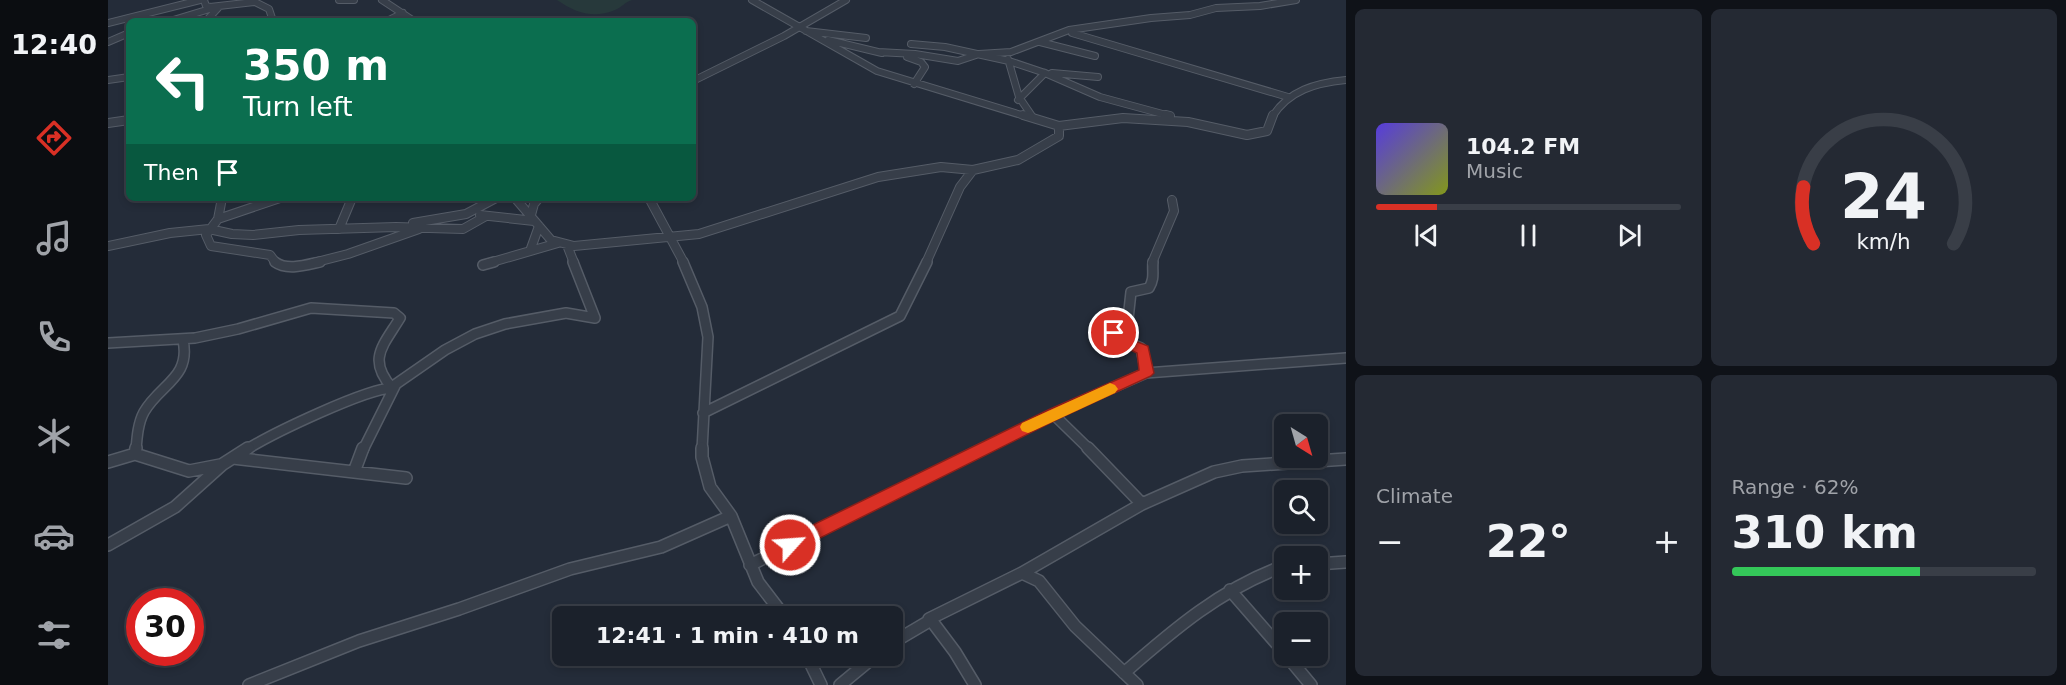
<!DOCTYPE html>
<meta charset="utf-8">
<style>
:root{--surface:#1b212b;--page:#242933;--text:#f1f3f6;--muted:#a0a3a9;--line:#393e47;--accent:#d93025}
body{margin:0;font-family:"DejaVu Sans",sans-serif;background:var(--page);color:var(--text);height:100vh;display:flex;flex-direction:column;font-size:22px;white-space:nowrap}
*{box-sizing:border-box;margin:0}
p{font-size:20px;color:var(--muted)}
.icon{flex:none;width:33px;height:33px;fill:none;stroke:currentColor;stroke-width:2;stroke-linecap:round;stroke-linejoin:round}
.map{position:relative;flex:1;overflow:hidden}
.panel{display:flex;flex-direction:column;gap:9px;padding:9px;background:#0f1218;width:720px}
.panel>*{flex:none}
.banner{position:absolute;left:18px;top:18px;width:570px;height:183px;border-radius:9px;box-shadow:0 3px 9px #0003,0 0 0 2px var(--line);background:#0b6e4f;color:#fff;overflow:hidden}
.needle{width:39px;rotate:143deg}
.tools{position:absolute;left:1166px;top:414px;display:grid;gap:12px}
.tools a{display:grid;place-items:center;width:54px;height:54px;border-radius:9px;background:var(--surface);box-shadow:0 3px 9px #0003,0 0 0 2px var(--line);font-size:30px}
.speed{position:absolute;left:18px;top:588px;display:flex;gap:12px;font-size:30px;font-weight:700;text-align:center}
.speed>*{display:grid;place-content:center;width:78px;height:78px;border-radius:50%;background:var(--surface);box-shadow:0 3px 9px #0003,0 0 0 2px var(--line);line-height:1}
.speed .limit{border:9px solid #d22;background:#fff;color:#111}
.pin{position:absolute;display:grid;place-items:center;width:51px;height:51px;color:#fff;margin:-26px;border:3px solid #fff;border-radius:50%;box-shadow:0 2px 6px #0007}
.me{position:absolute;width:66px;margin:-33px;rotate:64deg;stroke-linejoin:round;filter:drop-shadow(0 0 4px #0008)}
.turn{display:flex;align-items:center;gap:21px;height:126px;padding:0 18px;font-size:27px}
.turn .icon{width:78px;height:78px;stroke-width:2.5}
.turn b{display:block;font-size:42px;line-height:51px}
.then{display:flex;align-items:center;height:57px;padding:0 18px;background:#0003;gap:12px;font-size:22px}
.big{font-size:45px;font-weight:700;line-height:1.1}
.panel .card{flex:1;display:flex;flex-direction:column;justify-content:center;gap:9px;min-width:0;padding:0 21px;border-radius:9px;background:var(--page)}
.panel .dial{align-items:center;gap:0}
.dial svg{height:156px;overflow:visible;fill:none;stroke:var(--line);stroke-width:7;stroke-linecap:round;text-anchor:middle}
.dial text{fill:var(--text);stroke:none}
.song{display:flex;align-items:center;gap:18px}
.cover{width:72px;height:72px;border-radius:9px;background:linear-gradient(135deg,hsl(250 70% 55%),hsl(70 70% 35%))}
.played{height:6px;border-radius:3px;background:linear-gradient(90deg,var(--accent) 20%,var(--line) 20%)}
.keys{display:flex;justify-content:space-around;direction:ltr}
.heat{display:flex;justify-content:space-between;align-items:center;font-size:33px;direction:ltr}
.charge{height:9px;border-radius:4px;background:linear-gradient(90deg,#34c759 62%,var(--line) 0)}
.panel .tiles{flex:1;display:grid;gap:9px;grid-template-columns:repeat(2,1fr)}
.trip{position:absolute;left:444px;top:606px;width:351px;height:60px;border-radius:9px;background:var(--surface);box-shadow:0 3px 9px #0003,0 0 0 2px var(--line);font-weight:700;line-height:60px;text-align:center}
main{display:flex;flex:1;min-height:0}
.dock{display:flex;flex-direction:column;width:108px;justify-content:space-around;align-items:center;background:#0b0d11;color:var(--muted)}
.dock .icon{width:42px;height:42px}
.dock .current{color:var(--accent)}
.dock b{font-size:27px;color:var(--text)}
.map>svg:first-child{display:block}
.green{fill:#27393b}
.lines{fill:none;stroke-linecap:round;stroke-linejoin:round}
.street-far3-casing{stroke:#555c67;stroke-width:8}
.street-far2-casing{stroke:#555c67;stroke-width:10}
.street-far1-casing{stroke:#555c67;stroke-width:12}
.street-casing{stroke:#555c67;stroke-width:14}
.street-far3{stroke:#373e49;stroke-width:6}
.street-far2{stroke:#373e49;stroke-width:8}
.street-far1{stroke:#373e49;stroke-width:9}
.street{stroke:#373e49;stroke-width:11}
.route{fill:#d93025;stroke:#8d1f18;stroke-width:1.5}
.slow{fill:#f59e0b}
</style>
<main>
<nav class="dock">
<b>12:40</b>
<svg class="icon current" aria-label="directions" viewBox="0 0 24 24"><path d="M12 3l9 9-9 9-9-9zM9 14v-3h6M13 9l2 2-2 2"/></svg>
<svg class="icon" aria-label="music" viewBox="0 0 24 24"><path d="M9 18V5l10-2v13"/><circle cx="6" cy="18" r="3"/><circle cx="16" cy="16" r="3"/></svg>
<svg class="icon" aria-label="phone" viewBox="0 0 24 24"><path d="M5 4h4l2 5-3 2q2 4 5 5l2-3 5 2v4C11 20 4 13 5 4z"/></svg>
<svg class="icon" aria-label="climate" viewBox="0 0 24 24"><path d="M12 3v18M4 7l16 10M4 17L20 7"/></svg>
<svg class="icon" aria-label="car" viewBox="0 0 24 24"><path d="M5 17H2v-5l4-1 3-4h7l3 4 3 1v5h-3M9 17h6M6 11h13"/><circle cx="7" cy="17" r="2"/><circle cx="17" cy="17" r="2"/></svg>
<svg class="icon" aria-label="filters" viewBox="0 0 24 24"><path d="M4 7h16M4 17h16"/><circle cx="9" cy="7" r="2"/><circle cx="15" cy="17" r="2"/></svg>
</nav>
<div class="map">
<svg width="1238" height="685" viewBox="0 0 1238 685">
<rect width="100%" height="100%" fill="#242c39"/>
<path class="green" d="M449 0H524C517 2 514 7 507 10 485 19 468 13 449 0Z"/>
<g class="lines">
<g class="street-far3-casing">
<path id="street-far3" d="M96 0 98 6 102 7 146 2
M143 0 161 9 165 21
M231 0H246
M274 0 306 21
M644 0 769 71 920 117
M62 21 105 8
M98 21 110 8
M279 21 295 13
M0 23 92 0
M698 31 758 38
M964 33 1180 97
M720 40 774 53
M0 42 21 33
M932 42 987 56
M803 44 837 47 901 61 937 73 992 97 1062 116
M770 52 807 54 850 61 871 54 903 52 961 30 1043 18 1082 15 1108 8 1152 6 1188 0
M799 57 813 62 817 67 806 84
M900 59 911 97 924 116
M944 73 990 77
M0 80 21 77
M585 81 676 36 738 0
M910 100 937 73
M1164 117C1181 90 1208 83 1238 80"/>
</g>
<g class="street-far2-casing">
<path id="street-far2" d="M915 115 951 126 1015 118 1080 122 1139 135 1159 131 1165 115
M1058 115 1062 116
M0 123 21 120
M114 198 110 219 98 235 103 246 162 255 168 263
M407 198 443 240 466 246 591 234 770 177 833 167 865 170
M541 198 576 263
M372 215 426 221
M423 215 426 204 431 198
M110 219 172 198
M305 223 358 214 388 198
M231 229 244 198
M459 245 466 263
M0 246 62 233 101 229 124 234 145 235 191 230 288 227 355 229 378 216
M422 251 431 226
M205 263 240 254 311 229
M381 263 450 243
M818 263 852 187 865 170 910 160 951 136V126
M1044 263 1066 211 1064 200"/>
</g>
<g class="street-far1-casing">
<path id="street-far1" d="M167 262C179 271 198 265 212 262
M465 262 487 318
M575 262 594 307 600 337 594 450
M375 265 386 262
M0 343 87 338 130 329 203 308 286 313 292 318C275 346 259 359 284 388
M1038 373 1033 348 1005 336 1020 319 1023 292 1041 288C1047 278 1044 272 1045 262
M595 413 792 316 819 262
M945 414 982 450
M28 450C29 437 30 423 36 412 52 384 83 378 75 340
M138 450C163 434 259 388 285 388
M255 450 288 384 337 350 367 334 397 324 458 313 487 318
M874 450 945 414 1038 373 1238 358"/>
</g>
<g class="street-casing">
<path id="street" d="M28 448 27 454 81 471 112 465
M594 448V457L602 487 623 516 650 582 676 616
M980 448 1034 504 1106 472 1134 466 1238 459
M125 458 298 478
M0 462 27 454
M246 472 255 448
M0 545 67 507 115 464 140 448
M1209 564 1238 562
M642 565 877 448
M914 573 1034 504
M1122 590 1176 652
M823 620 847 652 867 685
M784 643 823 620 821 619 914 573 931 581 967 626 1029 685
M699 656 713 685
M1179 656 1203 685
M1016 673C1065 630 1114 588 1176 566
M141 685 251 641 351 609 462 569 553 547 623 516
M732 685 767 656"/>
</g>
<use href="#street-far3" class="street-far3"/>
<use href="#street-far2" class="street-far2"/>
<use href="#street-far1" class="street-far1"/>
<use href="#street" class="street"/>
</g>
<path class="route" d="M1006 328 1011 329 1014 336 1040 346 1046 373 1043 376 950 419 682 553 676 550 674 545 676 539 940 410 1031 370 1029 353 1000 339V333Z"/>
<path class="slow" d="M1002 383 1007 385 1010 389 1007 393 925 431 920 433 914 431 912 427 914 423Z"/>
</svg>
<div class="tools">
<a><svg class="needle" viewBox="-14 -14 28 28"><path d="M0-13l5 13h-10z" fill="#e53935"/><path d="M0 13l5-13h-10z" fill="#a0a3a9"/></svg></a>
<a><svg class="icon" aria-label="search" viewBox="0 0 24 24"><circle cx="10" cy="10" r="6"/><path d="M15 15l6 6"/></svg></a>
<a>+</a>
<a>−</a>
</div>
<div class="speed"><div class="limit">30</div></div>
<div class="pin" style="left:1006px;top:333px;background:#d93025"><svg class="icon" aria-label="arrive" viewBox="0 0 24 24"><path d="M6 21V4h12l-3 4 3 4H6"/></svg></div>
<svg class="me" style="left:682px;top:545px" viewBox="-20 -20 40 40"><circle r="17" fill="#d93025" stroke="#fff" stroke-width="3"/><path d="M0-11L8 9 0 5-8 9z" fill="#fff"/></svg>
<div class="trip">12:41 · 1 min · 410 m</div>
<div class="banner">
<div class="turn"><svg class="icon" aria-label="left" viewBox="0 0 24 24"><path d="M17 20v-9H6M10 6l-5 5 5 5"/></svg><div><b>350 m</b>Turn left</div></div>
<div class="then">Then<svg class="icon" aria-label="arrive" viewBox="0 0 24 24"><path d="M6 21V4h12l-3 4 3 4H6"/></svg></div>
</div>
</div>
<section class="panel">
<div class="tiles">
<div class="card">
<div class="song"><i class="cover"></i><div><b>104.2 FM</b><p>Music</p></div></div>
<div class="played"></div>
<div class="keys"><svg class="icon" aria-label="previous" viewBox="0 0 24 24"><path d="M18 5L8 12l10 7zM5 5v14"/></svg><svg class="icon" aria-label="pause" viewBox="0 0 24 24"><path d="M8 5v14M16 5v14"/></svg><svg class="icon" aria-label="next" viewBox="0 0 24 24"><path d="M6 5l10 7-10 7zM19 5v14"/></svg></div>
</div>
<div class="card dial"><svg viewBox="0 0 100 80">
<path d="M14 69A42 42 0 1 1 86 69"/>
<path d="M14 69A42 42 0 0 1 9 40" stroke="#d93025"/>
<text x="50" y="56" font-size="32" font-weight="700">24</text>
<text x="50" y="72" font-size="11">km/h</text>
</svg></div>
<div class="card"><p>Climate</p>
<div class="heat"><a>−</a><b class="big">22°</b><a>+</a></div>
</div>
<div class="card"><p>Range · 62%</p><b class="big">310 km</b><div class="charge"></div></div>
</div>
</section>
</main>
